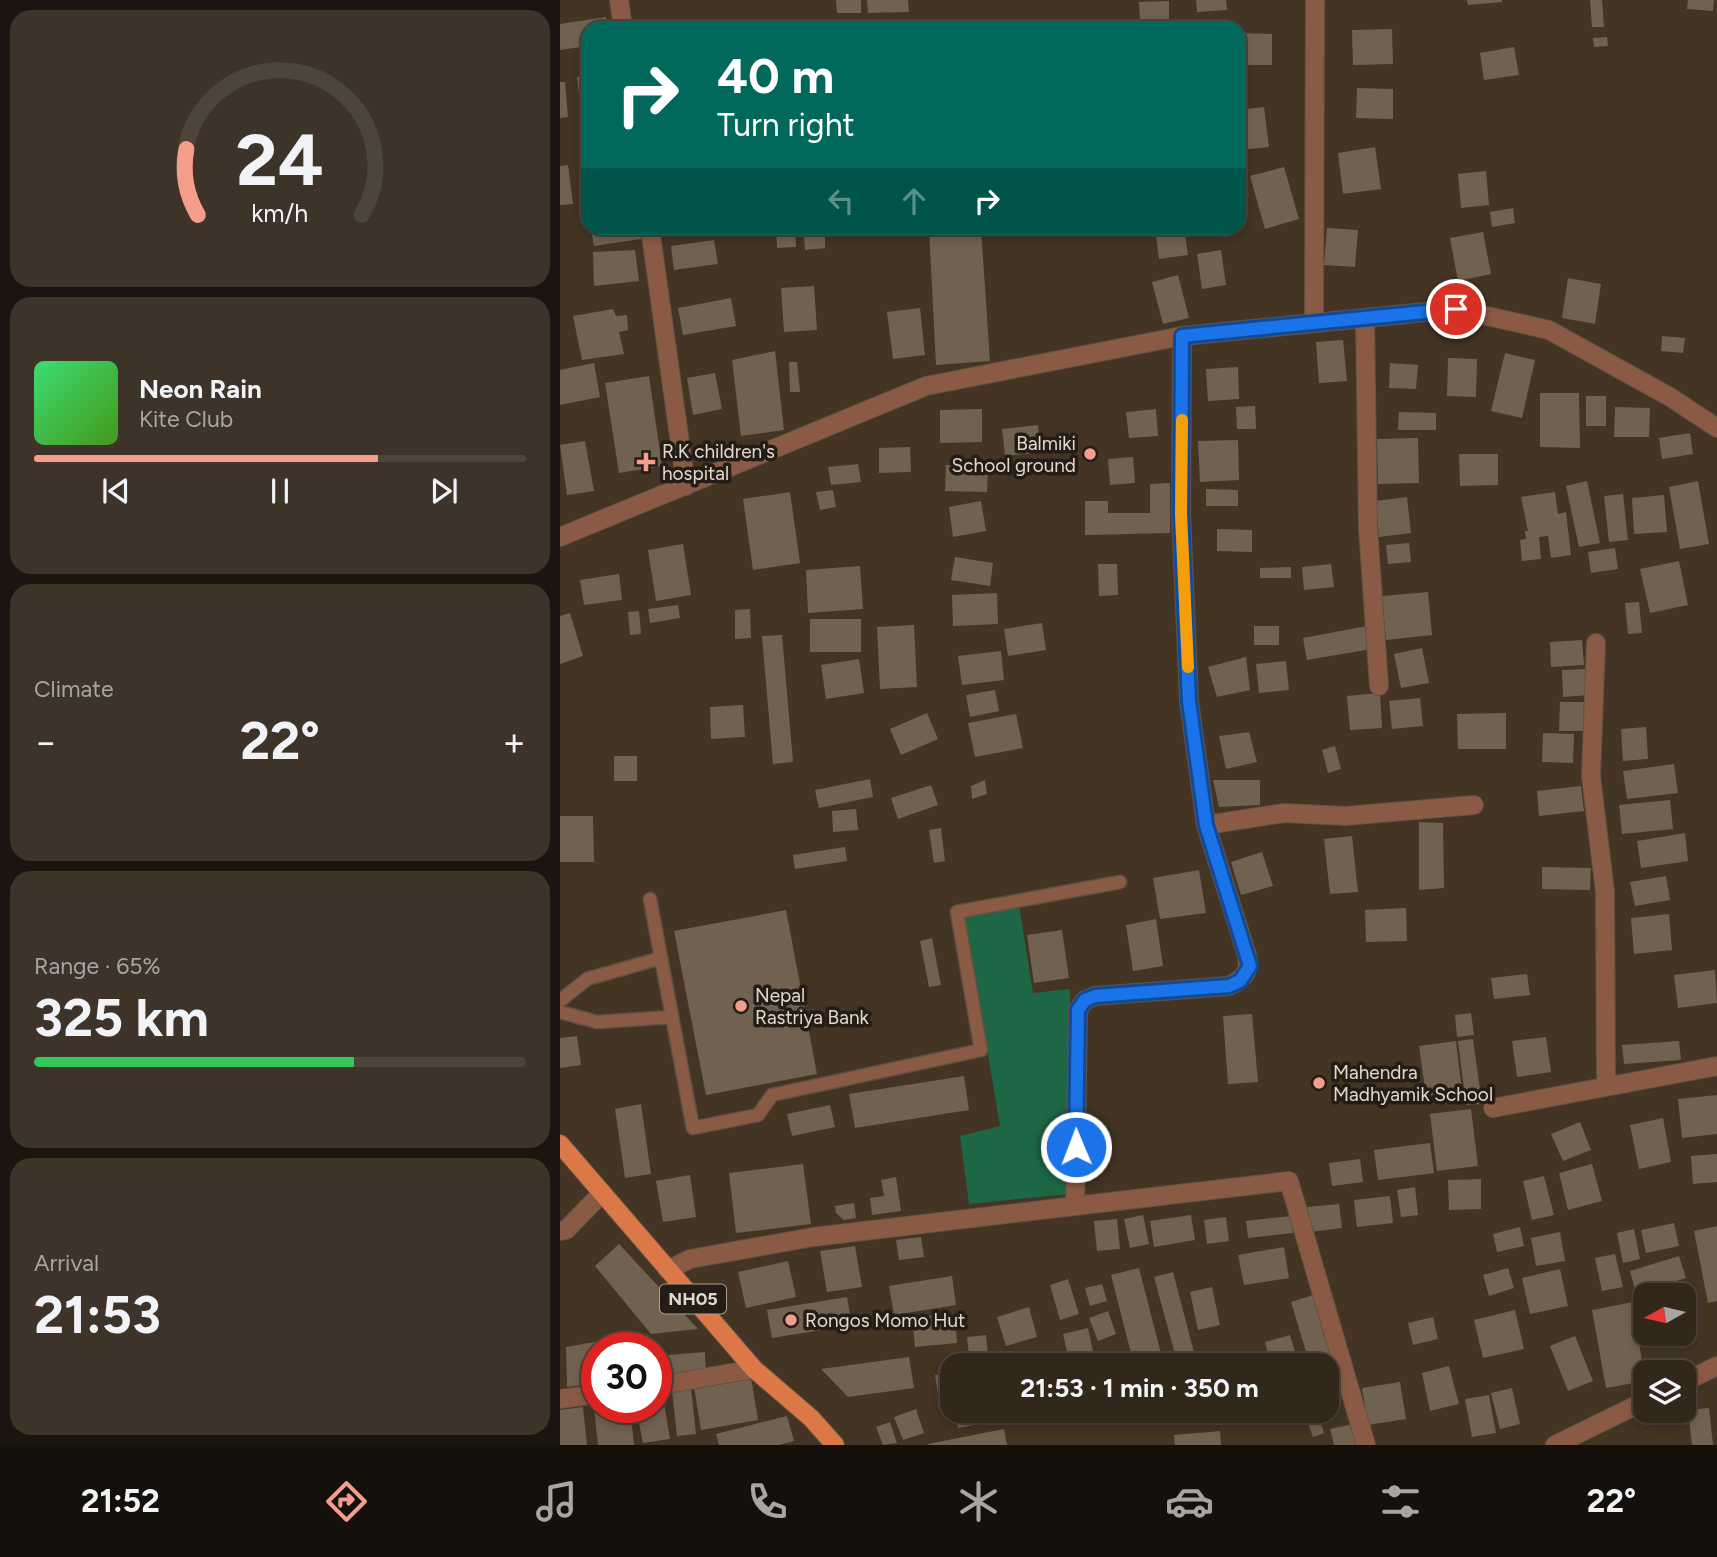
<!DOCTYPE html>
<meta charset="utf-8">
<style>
:root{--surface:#32271b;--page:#3d3328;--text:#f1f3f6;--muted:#a8a5a3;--line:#4d443a;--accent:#f49d8b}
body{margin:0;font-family:Figtree,sans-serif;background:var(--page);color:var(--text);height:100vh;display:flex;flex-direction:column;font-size:26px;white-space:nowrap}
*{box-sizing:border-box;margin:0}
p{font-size:23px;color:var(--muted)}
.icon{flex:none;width:38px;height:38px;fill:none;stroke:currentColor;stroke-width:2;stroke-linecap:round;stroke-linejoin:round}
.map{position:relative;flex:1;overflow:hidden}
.sheet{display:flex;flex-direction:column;gap:10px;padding:10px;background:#1c150f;width:560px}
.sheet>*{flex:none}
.hud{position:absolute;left:21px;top:21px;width:665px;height:214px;border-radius:21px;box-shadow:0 4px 10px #0003,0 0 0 2px var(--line);background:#00695c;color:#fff;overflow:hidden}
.needle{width:46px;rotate:262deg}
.fabs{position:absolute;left:1073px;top:1283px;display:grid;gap:14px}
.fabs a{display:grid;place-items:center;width:63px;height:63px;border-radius:14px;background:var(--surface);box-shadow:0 4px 10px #0003,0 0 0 2px var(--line);font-size:35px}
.speed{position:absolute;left:21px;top:1332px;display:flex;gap:14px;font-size:35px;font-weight:700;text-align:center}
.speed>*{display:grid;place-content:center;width:91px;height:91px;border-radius:50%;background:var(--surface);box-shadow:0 4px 10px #0003,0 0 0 2px var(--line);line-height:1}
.speed .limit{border:10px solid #d22;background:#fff;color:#111}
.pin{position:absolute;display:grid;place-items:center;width:60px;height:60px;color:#fff;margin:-30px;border:4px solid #fff;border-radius:50%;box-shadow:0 2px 7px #0007}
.me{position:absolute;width:77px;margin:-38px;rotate:359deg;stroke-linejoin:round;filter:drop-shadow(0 0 5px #0008)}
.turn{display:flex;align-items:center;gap:24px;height:147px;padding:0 21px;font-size:32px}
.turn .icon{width:91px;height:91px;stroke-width:2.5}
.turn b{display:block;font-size:49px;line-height:60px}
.lanes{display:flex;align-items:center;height:66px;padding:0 21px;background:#0003;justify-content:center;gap:35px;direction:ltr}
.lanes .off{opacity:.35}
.big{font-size:52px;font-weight:700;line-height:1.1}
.sheet .widget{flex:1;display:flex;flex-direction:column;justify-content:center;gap:10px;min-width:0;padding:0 24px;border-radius:21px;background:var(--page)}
.sheet .dial{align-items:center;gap:0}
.dial svg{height:182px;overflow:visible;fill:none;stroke:var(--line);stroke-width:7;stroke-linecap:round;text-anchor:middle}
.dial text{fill:var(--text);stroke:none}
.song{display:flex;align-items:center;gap:21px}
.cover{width:84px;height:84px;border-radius:10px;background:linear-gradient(135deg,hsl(140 70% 55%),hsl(100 70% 35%))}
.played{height:7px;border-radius:4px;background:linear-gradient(90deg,var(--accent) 70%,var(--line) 70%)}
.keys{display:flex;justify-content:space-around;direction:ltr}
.heat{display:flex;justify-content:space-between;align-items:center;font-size:38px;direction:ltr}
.charge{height:10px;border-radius:5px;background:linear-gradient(90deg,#34c759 65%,var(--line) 0)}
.trip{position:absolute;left:380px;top:1353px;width:399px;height:70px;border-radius:21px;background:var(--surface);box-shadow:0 4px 10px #0003,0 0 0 2px var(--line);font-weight:700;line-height:70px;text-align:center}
.menu{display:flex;height:112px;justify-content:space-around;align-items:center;background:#14100b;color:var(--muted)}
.menu .icon{width:49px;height:49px}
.menu .active{color:var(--accent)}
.menu b{font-size:32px;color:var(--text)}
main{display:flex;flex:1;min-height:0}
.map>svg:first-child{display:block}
.green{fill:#1d6746}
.building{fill:#716150}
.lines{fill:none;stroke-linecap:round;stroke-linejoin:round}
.lane-casing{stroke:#605243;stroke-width:15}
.street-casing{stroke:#605243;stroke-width:20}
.primary-casing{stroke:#605243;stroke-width:20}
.lane{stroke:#8b5a44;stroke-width:12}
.street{stroke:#8b5a44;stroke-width:18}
.primary{stroke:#dc7848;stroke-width:18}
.route-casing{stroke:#114b97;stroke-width:18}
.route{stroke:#1a73e8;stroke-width:12}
.slow{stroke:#f59e0b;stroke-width:12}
.poi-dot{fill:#f49d8b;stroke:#241d16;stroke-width:2.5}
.labels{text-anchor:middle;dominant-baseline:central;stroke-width:7;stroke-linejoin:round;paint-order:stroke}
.shield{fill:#241d16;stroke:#a9a097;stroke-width:2}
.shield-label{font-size:18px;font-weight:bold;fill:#e2d8ce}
.poi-label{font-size:19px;fill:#e2d8ce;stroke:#241d16;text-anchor:start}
</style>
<main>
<section class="sheet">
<div class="widget dial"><svg viewBox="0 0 100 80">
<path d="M14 69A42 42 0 1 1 86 69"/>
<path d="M14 69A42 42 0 0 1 9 40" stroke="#f49d8b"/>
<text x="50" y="56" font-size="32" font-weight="700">24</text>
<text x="50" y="72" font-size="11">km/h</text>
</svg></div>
<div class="widget">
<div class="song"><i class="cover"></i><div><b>Neon Rain</b><p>Kite Club</p></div></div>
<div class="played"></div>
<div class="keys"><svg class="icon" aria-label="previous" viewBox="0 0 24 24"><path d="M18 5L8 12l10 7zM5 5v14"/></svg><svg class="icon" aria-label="pause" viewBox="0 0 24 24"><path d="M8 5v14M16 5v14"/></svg><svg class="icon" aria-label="next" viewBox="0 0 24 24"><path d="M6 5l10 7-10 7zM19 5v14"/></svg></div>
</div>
<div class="widget"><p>Climate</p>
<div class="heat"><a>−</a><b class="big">22°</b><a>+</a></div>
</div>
<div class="widget"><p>Range · 65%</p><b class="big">325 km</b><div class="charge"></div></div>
<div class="widget"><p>Arrival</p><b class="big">21:53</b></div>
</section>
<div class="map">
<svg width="1157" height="1445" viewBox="0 0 1157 1445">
<rect width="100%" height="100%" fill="#433424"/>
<path class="green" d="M459 905 473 993 510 989 509 1194 409 1204 400 1136 440 1126 405 917Z"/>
<path class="building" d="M276 0H301V13H277Z
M307 0H348L349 12 308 13Z
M636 0H666L667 10 637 12Z
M907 0H942V2L908 5Z
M1030 0H1042L1044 27H1032Z
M1128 0H1154L1153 11 1127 9Z
M609 1V20L580 21 579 2Z
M46 17 48 28H28V46L0 50V24Z
M832 29 833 64 793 65 792 30Z
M679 33 712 34V65H679Z
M1047 37 1048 46 1034 47 1033 38Z
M954 47 959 75 924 80 920 53Z
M28 75V135L24 136 17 77Z
M0 82H5L8 117 0 118Z
M797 88 833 89V119L796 118Z
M704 107 709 147 679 150V110Z
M815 147 821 189 783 194 778 153Z
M8 165 13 204 0 205V166Z
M724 167 739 219 705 229 690 176Z
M926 171 929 205 901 208 898 174Z
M953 208 955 223 932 227 930 212Z
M31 228H79L81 239 34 246Z
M109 228H159V229L110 236Z
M216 228H235L236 247 217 248Z
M243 228H265V248L245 250Z
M335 228H365V235L336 236Z
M369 228H421L430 361 376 365Z
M595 228H624L628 255 599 259Z
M767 228 798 230 795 267 764 265Z
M923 232 931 274 898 281 890 238Z
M154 240 158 264 114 270 111 246Z
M75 250 79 281 34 286 33 252Z
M661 250 666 285 642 289 637 254Z
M618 275 629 318 603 324 592 282Z
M1008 278 1041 284 1035 324 1002 318Z
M254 286 257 330 224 332 221 288Z
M171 298 176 326 123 335 118 308Z
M360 308 365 355 333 359 327 312Z
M53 309 56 316 67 315 68 330 59 332 64 354 22 360 13 316Z
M1102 336 1125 338 1123 353 1101 351Z
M783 340 787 381 759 383 756 342Z
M215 351 224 430 181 436 172 360Z
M945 353 975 360 962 418 931 411Z
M888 358 917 359 916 397 887 396Z
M229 362H237L240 392H230Z
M34 363 40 397 0 405V370Z
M830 363 858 365 856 389 829 388Z
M678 367 679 399 648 401 646 369Z
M155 373 162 409 133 415 127 378Z
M89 376 102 466 59 473 45 383Z
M980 393H1019L1020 448 980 447Z
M1026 396H1046V426H1026Z
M695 406 696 429H677L676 407Z
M1055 407 1090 408 1089 437H1054Z
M422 409V442L380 443V410Z
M596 409 598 436 569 438 566 412Z
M839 412 876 413V430H838Z
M478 425 481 452 445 456 442 429Z
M1130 433 1133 454 1102 459 1099 438Z
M858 438 859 483 818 484 817 439Z
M678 440 679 480 640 482 638 441Z
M25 441 34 491 7 495 0 445Z
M350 447 351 472 319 473V448Z
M899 454H938V485L900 486Z
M573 457 575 483 550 485 548 459Z
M298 464 301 482 271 485 268 467Z
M386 465 428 467 427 492 385 491Z
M1027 481 1040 543 1019 547 1006 486Z
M1138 481 1149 544 1120 549 1109 487Z
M610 483V533L525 535V501H548V513H590V484Z
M646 489 678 490V506H646Z
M273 490 276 507 260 510 256 492Z
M230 492 240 563 193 570 183 499Z
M995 492 998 514 1006 512 1011 555 991 558 988 536 979 537 981 559 962 561 960 540 966 539 965 531H968L961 497Z
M1063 494 1068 540 1049 542 1044 496Z
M1104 495 1107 532 1074 534 1072 498Z
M847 497 851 533 819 537 815 501Z
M421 501 426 531 393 537 389 507Z
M657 529 692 530V552L657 551Z
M849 543 851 562 828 564 826 545Z
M123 544 131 595 96 601 88 550Z
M1055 548 1058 569 1031 573 1028 552Z
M395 557 433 563 430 586 391 580Z
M1119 561 1128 605 1090 613 1080 569Z
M538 564H557L558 595 539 596Z
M771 564 774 587 744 590 742 567Z
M300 566 303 609 248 613 246 570Z
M731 567V578H700V568Z
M59 574 62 600 24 605 20 580Z
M868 592 872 635 826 640 822 596Z
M437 593 438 624 393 626 392 595Z
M1079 602 1082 633 1068 634 1065 603Z
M118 605 120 618 90 623 88 609Z
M190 609 191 638 175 639V610Z
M79 611 81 634 70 635 68 612Z
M10 613 23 656 0 664V616Z
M250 619H301V652H250Z
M482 623 486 650 448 656 444 629Z
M354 625 357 687 320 689 317 627Z
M694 626H719V645H694Z
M807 626 811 649 747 660 743 638Z
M222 635 233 762 213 764 202 636Z
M1022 640 1024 665 991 667 990 642Z
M862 648 869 683 841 688 834 654Z
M441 651 444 680 402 685 398 656Z
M686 657 690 690 657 697 648 667Z
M299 659 304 693 266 699 261 665Z
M726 661 729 690 699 693 696 664Z
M1027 669 1029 695 1003 697 1002 670Z
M435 690 439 711 410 717 406 695Z
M820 693 822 728 790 730 787 696Z
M860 698 863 726 832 729 829 701Z
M1000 702H1024L1023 731H999Z
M183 705 185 737 151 739 150 707Z
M367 713 378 739 341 755 330 729Z
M946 713V749H898L897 714Z
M456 714 463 748 415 757 408 723Z
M1086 727 1088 759 1063 761 1061 729Z
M689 732 697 762 666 769 659 736Z
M983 733 1014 734 1013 763 982 762Z
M775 746 781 769 768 773 762 750Z
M54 756H77V781H54Z
M1114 764 1118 793 1067 799 1063 771Z
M310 779 313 797 259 808 255 790Z
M425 780 427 794 412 799 411 786Z
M653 780H700V805L659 807Z
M371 785 378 805 338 819 331 798Z
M1021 786 1024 811 979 816 977 791Z
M1110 800 1113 829 1062 834 1059 805Z
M296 809 298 830 273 832 272 811Z
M0 816H33L34 862H0Z
M859 822 883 823 884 888 859 890Z
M381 828 385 861 374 863 369 830Z
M1125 833 1128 861 1081 868 1077 841Z
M792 836 798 892 770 894 764 839Z
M285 847 287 861 235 869 233 855Z
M702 852 713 886 681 895 671 862Z
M982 867 1031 868 1030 890 982 889Z
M639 870 646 913 600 919 593 878Z
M1106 876 1110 900 1075 906 1070 882Z
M846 908 847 941 806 942 805 910Z
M226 910 257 1074 146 1095 114 931Z
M1109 914 1112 950 1074 954 1071 918Z
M596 919 603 966 573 971 566 925Z
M502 930 509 978 474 983 467 935Z
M372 938 381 985 369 987 360 941Z
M1155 970 1157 1003 1118 1008 1114 975Z
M967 974 970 995 934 999 931 978Z
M911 1013 914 1035 897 1037 895 1015Z
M692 1014 698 1082 668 1084 663 1016Z
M17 1036 21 1065 0 1068V1038Z
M986 1037 991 1072 957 1077 952 1041Z
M913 1039 922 1104 906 1105 898 1041Z
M896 1041 902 1091 866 1096 859 1046Z
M1119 1041 1121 1060 1064 1064 1062 1045Z
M404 1076 409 1110 295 1128 289 1094Z
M1157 1095V1134L1122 1138 1118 1099Z
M81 1104 91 1174 65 1178 55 1109Z
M270 1105 275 1127 232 1136 227 1114Z
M911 1109 918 1166 877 1171 870 1114Z
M1103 1118 1111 1162 1079 1169 1070 1125Z
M1020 1122 1031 1150 1003 1161 991 1134Z
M870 1143 874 1173 818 1180 814 1150Z
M1157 1154V1182L1133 1184 1131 1156Z
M800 1159 803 1182 772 1186 769 1163Z
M243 1164 251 1224 176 1233 169 1173Z
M1032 1164 1042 1201 1008 1210 999 1173Z
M130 1175 136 1217 103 1222 96 1181Z
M984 1176 994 1215 972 1220 963 1181Z
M336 1177 341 1211 312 1215 310 1198 324 1196 321 1180Z
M921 1179V1209L889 1210 888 1180Z
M855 1187 858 1215 841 1217 837 1190Z
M830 1196 833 1223 797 1227 794 1200Z
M294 1203 296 1218 284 1220 276 1213 275 1206Z
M779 1204 782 1228 750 1232 747 1207Z
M583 1215 589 1244 570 1248 564 1219Z
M631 1215 635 1240 594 1247 590 1221Z
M731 1216 733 1233 688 1238 686 1221Z
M666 1217 669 1241 647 1244 644 1220Z
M557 1219 560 1249 537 1251 534 1221Z
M1114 1223 1119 1246 1086 1253 1081 1230Z
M1157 1226V1301L1148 1303 1134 1231Z
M960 1227 964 1246 937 1252 933 1234Z
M1074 1229 1080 1259 1063 1263 1057 1233Z
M1000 1232 1005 1261 976 1266 971 1238Z
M361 1237 364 1257 339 1260 336 1240Z
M59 1244 138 1329 91 1334 35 1266Z
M295 1246 302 1287 267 1292 260 1251Z
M724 1247 729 1278 684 1285 678 1255Z
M1055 1254 1063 1287 1042 1291 1035 1258Z
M1119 1256 1126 1278 1076 1293 1070 1271Z
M228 1261 236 1297 186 1308 178 1272Z
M579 1268 604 1365H574L551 1275Z
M948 1268 954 1288 929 1296 923 1275Z
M1000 1269 1008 1306 970 1314 962 1278Z
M613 1272 636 1360 618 1365 594 1277Z
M392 1276 396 1305 334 1315 329 1286Z
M508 1279 519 1314 500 1320 490 1285Z
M542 1284 547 1301 530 1306 525 1288Z
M652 1287 660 1325 638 1330 630 1292Z
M753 1295 778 1377 766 1380V1365H750L731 1302Z
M287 1297 292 1325 212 1338 207 1310Z
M1073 1302 1085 1381 1046 1388 1032 1310Z
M469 1307 477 1337 446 1346 437 1317Z
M955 1310 964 1349 923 1358 914 1320Z
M548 1311 556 1334 538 1341 529 1318Z
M395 1314 397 1343 355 1347 352 1317Z
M873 1317 878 1339 853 1345 848 1323Z
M528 1328 536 1365H510L503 1334Z
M1090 1334H1114L1115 1346 1091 1347Z
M426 1335 429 1365H410L407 1337Z
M730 1335 739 1365H711L705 1342Z
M1015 1336 1033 1381 1008 1391 990 1346Z
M40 1341V1348H37V1383L7 1387 6 1347Z
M145 1352 146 1373 96 1377V1356Z
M349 1357 354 1388 288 1397 261 1369Z
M889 1366 899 1404 870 1411 862 1373Z
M392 1373V1392L378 1394 375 1375Z
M191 1377 198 1420 141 1430 134 1387Z
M840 1382 846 1419 808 1425 802 1388Z
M952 1388 960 1424 940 1429 931 1393Z
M131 1389 136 1434 117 1436 112 1391Z
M929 1395 936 1433 912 1437 905 1399Z
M103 1397 110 1439 83 1443 76 1407H96V1398Z
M23 1407 27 1445H0V1410Z
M34 1407H70L74 1445H38Z
M1149 1408 1153 1445H1132L1128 1410Z
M356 1409 364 1433 343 1440 334 1417Z
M394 1410H433L435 1421 398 1428Z
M452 1410H485L486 1415 454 1421Z
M757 1410 764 1433 753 1437 744 1412Z
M227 1416 234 1441 219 1445H159L156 1434Z
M330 1422 337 1443 323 1445 316 1427Z
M794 1424 799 1445H774L770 1429Z
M444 1429 447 1445H368V1444Z
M660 1431 661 1445H615L614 1435Z"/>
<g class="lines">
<g class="lane-casing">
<path id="lane" d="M90 899 133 1128 198 1115 212 1095 421 1050 397 912 560 882
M0 1001 27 979 101 958
M0 1012 37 1022 112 1017"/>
</g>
<g class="street-casing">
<path id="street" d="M59 0 63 28
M90 228 126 486
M805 318 808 528 819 686
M754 323 755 0
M0 537 366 386 622 336 896 309 989 330 1110 397 1157 428
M1036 643 1031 776 1045 892 1046 1086
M646 825 724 813 786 816 914 805
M933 1108 1157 1066
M515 1206 729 1181 806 1445
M0 1231 6 1230 42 1193
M108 1270 130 1259 253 1237 515 1206 518 1010 525 1000 535 996 669 986C686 978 691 970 686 952L646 825 629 701 621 514 622 336
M1124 1382 1157 1366
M96 1386 194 1369
M0 1399 37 1394
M995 1445 1085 1401"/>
</g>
<g class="primary-casing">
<path id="primary" d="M0 1144 194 1369 251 1418 275 1445"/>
</g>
<use href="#lane" class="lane"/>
<use href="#street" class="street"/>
<use href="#primary" class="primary"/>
</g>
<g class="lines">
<g class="route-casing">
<path id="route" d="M516 1147 518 1010 525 1000 535 996 669 986 680 981 690 966 646 825 629 701 621 514 622 336 896 309"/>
</g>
<use href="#route" class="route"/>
<path class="slow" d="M622 420 621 514 628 667"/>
</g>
<g class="poi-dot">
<circle cx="530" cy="454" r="7"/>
<path d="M82.5 451.5h7v7h7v7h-7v7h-7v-7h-7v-7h7z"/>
<circle cx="181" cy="1006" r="7"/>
<circle cx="759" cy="1083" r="7"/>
<circle cx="231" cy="1320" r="7"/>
</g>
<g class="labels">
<rect class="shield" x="100" y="1284.5" width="66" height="29" rx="5"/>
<g class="shield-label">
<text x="133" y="1299">NH05</text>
</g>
<g class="poi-label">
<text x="516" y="443" text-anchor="end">Balmiki<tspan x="516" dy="22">School ground</tspan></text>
<text x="102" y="451">R.K children's<tspan x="102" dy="22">hospital</tspan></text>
<text x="195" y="995">Nepal<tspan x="195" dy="22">Rastriya Bank</tspan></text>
<text x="773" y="1072">Mahendra<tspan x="773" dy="22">Madhyamik School</tspan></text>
<text x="245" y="1320">Rongos Momo Hut</text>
</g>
</g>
</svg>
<div class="fabs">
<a><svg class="needle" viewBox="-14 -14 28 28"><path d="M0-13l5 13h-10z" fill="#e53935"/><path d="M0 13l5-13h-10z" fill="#a8a5a3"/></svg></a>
<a><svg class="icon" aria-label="layers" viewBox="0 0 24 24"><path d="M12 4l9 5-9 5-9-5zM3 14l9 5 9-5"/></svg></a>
</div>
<div class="speed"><div class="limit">30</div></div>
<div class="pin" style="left:896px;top:309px;background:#d93025"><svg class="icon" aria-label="arrive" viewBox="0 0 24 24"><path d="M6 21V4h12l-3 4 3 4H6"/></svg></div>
<svg class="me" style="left:516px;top:1147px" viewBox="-20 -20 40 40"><circle r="17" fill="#1a73e8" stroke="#fff" stroke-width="3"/><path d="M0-11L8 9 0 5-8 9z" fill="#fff"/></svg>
<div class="trip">21:53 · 1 min · 350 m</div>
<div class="hud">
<div class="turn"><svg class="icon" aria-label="right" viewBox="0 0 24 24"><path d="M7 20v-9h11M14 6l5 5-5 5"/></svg><div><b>40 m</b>Turn right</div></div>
<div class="lanes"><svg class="icon off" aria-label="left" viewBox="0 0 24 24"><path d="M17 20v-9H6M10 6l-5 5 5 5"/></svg><svg class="icon off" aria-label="ahead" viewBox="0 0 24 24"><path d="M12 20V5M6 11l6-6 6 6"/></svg><svg class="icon" aria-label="right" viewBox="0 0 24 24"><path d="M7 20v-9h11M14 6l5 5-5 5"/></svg></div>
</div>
</div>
</main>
<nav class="menu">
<b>21:52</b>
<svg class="icon active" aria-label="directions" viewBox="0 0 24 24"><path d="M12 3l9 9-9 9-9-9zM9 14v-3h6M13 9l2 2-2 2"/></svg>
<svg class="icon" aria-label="music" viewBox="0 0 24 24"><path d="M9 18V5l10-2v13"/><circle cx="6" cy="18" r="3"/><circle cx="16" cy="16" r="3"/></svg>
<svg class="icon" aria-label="phone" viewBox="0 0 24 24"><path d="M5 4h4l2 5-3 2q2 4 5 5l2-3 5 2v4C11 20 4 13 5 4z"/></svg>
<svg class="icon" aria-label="climate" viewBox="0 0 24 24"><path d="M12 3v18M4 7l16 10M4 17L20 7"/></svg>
<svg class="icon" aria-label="car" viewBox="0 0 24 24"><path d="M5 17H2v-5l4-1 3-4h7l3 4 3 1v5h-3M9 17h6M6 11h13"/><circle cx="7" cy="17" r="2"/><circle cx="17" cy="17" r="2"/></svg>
<svg class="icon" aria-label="filters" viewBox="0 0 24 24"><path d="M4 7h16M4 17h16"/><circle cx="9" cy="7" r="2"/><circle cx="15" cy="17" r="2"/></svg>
<b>22°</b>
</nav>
